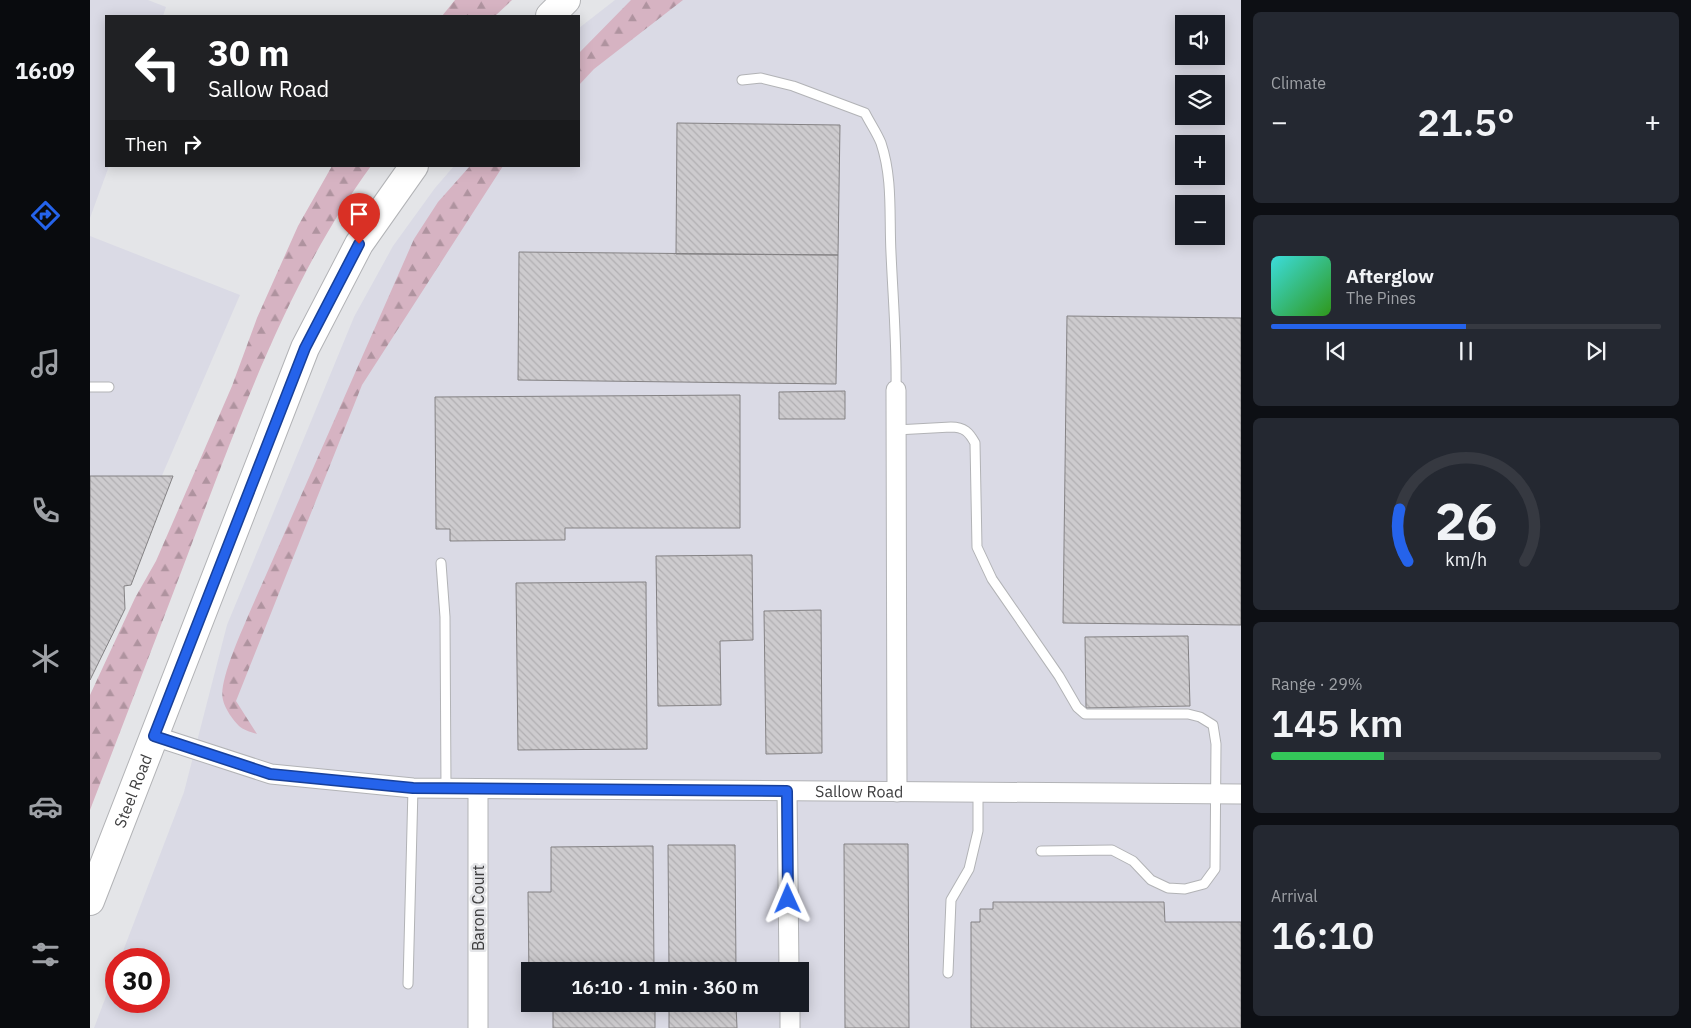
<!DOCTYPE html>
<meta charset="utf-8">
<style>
:root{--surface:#171b24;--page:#242831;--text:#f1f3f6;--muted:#9ea1a6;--line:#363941;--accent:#2563eb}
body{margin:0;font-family:"IBM Plex Sans",sans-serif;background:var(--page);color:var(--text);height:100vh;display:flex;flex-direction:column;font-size:19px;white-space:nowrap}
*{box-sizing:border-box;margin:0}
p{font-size:16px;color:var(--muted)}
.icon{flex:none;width:28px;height:28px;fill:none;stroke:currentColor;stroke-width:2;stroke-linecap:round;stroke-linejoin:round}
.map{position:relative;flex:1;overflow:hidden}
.drawer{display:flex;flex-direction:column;gap:12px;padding:12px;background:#0d0f14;width:450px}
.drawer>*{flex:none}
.banner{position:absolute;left:15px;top:15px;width:475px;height:152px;border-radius:0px;box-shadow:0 2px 12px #0003;background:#202124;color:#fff;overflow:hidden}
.tools{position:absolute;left:1085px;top:15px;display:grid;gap:10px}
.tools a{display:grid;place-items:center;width:50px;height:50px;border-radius:0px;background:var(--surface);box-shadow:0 2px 12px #0003;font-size:25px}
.speed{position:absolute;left:15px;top:948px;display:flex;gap:10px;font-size:25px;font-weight:700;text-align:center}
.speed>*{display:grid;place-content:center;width:65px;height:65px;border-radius:50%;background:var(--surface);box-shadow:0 2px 12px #0003;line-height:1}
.speed .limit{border:8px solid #d22;background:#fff;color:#111}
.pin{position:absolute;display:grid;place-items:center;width:42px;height:42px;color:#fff;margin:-51px -21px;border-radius:50% 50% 50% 0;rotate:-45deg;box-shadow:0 0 5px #0007}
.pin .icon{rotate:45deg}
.me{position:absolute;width:55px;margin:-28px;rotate:359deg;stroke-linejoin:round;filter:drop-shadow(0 0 4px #0008)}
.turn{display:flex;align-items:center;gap:18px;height:105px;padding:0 20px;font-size:22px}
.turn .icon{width:65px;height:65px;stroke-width:2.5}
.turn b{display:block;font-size:35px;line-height:42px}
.then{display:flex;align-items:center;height:48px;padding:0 20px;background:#0003;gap:10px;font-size:19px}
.big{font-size:38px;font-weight:600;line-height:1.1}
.drawer .widget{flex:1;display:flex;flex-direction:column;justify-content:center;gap:8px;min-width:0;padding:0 18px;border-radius:8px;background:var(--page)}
.drawer .dial{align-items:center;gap:0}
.dial svg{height:130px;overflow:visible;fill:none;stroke:var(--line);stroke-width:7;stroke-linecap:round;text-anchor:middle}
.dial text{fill:var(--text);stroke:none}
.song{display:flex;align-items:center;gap:15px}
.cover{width:60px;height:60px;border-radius:8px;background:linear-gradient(135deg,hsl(180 70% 55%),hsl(110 70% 35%))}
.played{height:5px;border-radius:2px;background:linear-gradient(90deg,var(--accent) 50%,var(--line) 50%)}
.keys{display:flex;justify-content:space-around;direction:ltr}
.heat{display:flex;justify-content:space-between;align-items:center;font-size:28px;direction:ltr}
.charge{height:8px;border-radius:4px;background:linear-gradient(90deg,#34c759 29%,var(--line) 0)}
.trip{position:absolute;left:431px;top:962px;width:288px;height:50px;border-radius:0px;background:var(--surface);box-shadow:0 2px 12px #0003;font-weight:600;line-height:50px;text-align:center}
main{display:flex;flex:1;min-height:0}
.tabs{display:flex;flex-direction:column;width:90px;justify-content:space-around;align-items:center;background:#090b0e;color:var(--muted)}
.tabs .icon{width:35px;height:35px}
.tabs .current{color:var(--accent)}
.tabs b{font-size:22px;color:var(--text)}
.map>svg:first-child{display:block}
.built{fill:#dadae5;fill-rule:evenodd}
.forest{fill:url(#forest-firs)}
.building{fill:url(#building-back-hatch);stroke:#848284}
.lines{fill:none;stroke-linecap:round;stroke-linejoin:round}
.service-casing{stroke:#b2b3b6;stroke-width:11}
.minor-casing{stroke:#b2b3b6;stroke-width:21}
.primary-casing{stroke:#b2b3b6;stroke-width:30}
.service{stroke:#fff;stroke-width:9}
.minor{stroke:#fff;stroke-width:19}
.primary{stroke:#fff;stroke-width:28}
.route-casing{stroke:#184099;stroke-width:12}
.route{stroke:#2563eb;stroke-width:9}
.labels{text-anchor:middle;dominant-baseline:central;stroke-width:5;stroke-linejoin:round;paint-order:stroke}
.street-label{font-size:16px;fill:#3d3d3e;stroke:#e4e5e8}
</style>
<main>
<nav class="tabs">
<b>16:09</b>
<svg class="icon current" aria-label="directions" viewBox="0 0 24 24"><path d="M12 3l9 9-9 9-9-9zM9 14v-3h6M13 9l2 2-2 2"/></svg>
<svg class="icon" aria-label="music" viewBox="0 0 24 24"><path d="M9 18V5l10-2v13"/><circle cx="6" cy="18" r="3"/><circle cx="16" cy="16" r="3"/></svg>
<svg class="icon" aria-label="phone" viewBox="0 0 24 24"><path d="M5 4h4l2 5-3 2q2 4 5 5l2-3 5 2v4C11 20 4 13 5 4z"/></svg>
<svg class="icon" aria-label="climate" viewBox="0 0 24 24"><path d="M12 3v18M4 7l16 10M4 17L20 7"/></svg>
<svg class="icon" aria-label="car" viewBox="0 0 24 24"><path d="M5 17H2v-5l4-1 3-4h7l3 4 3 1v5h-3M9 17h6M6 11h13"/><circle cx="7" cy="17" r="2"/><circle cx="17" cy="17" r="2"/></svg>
<svg class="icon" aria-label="filters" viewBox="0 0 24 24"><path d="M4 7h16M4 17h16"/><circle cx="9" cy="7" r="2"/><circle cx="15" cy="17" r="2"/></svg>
</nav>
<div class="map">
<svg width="1151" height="1028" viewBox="0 0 1151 1028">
<defs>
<pattern id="forest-firs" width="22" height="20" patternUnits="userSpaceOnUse" patternTransform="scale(1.25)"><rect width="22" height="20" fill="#d6b3c2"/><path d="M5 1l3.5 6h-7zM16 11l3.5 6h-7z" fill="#af939f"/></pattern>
<pattern id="building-back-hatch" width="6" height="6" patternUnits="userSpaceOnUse" patternTransform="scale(1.25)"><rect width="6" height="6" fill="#cdcbce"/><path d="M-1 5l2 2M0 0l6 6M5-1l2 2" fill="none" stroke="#b1afb2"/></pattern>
</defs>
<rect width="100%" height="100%" fill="#e4e5e8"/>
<path class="built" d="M0 0H58L76 7 73 16H16V166H19L0 218Z
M525 0H1151V1028H4L26 970V1001H69V959H30L94 792 137 625 264 317 303 246 345 188 364 166H489V28ZM1094 24H1126V56H1094ZM1094 84H1126V116H1094ZM1094 144H1126V176H1094ZM1094 204H1126V236H1094ZM440 971H710V1004H440Z
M0 236 150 295 0 642Z"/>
<path class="forest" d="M365 0H422L405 16H352Z
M541 0H593L504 69 489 85V53Z
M242 166H281C207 267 160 390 116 506 78 607 39 709 0 810V695L45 598 66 561 142 386 167 318 208 226Z
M380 166H413L272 385 146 701 167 734C161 732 153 730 149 726 143 720 135 709 133 700 128 683 151 633 158 616L324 239 348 202Z"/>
<path class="building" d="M587 123 750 125 748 255 586 254Z
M429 252 748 255 746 384 428 380Z
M977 316 1151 318V625L973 623Z
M755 391V419H689V392Z
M650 395V528H475V540L360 541V529H346L345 397Z
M0 476H83L41 585 34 586 35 609 0 680Z
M662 555 663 640 630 641 631 705 568 706 566 556Z
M556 582 557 749 428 750 426 583Z
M731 610 732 753 676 754 674 611Z
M1098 636 1100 706 996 708 995 637Z
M754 844H818L819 1028H755Z
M578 845H645L646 971H579Z
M563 846 564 971H440L439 978 438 892H461V847Z
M903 902H1074L1075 922H1151V1028H881V922H890V909H903Z
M463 1004H565V1028H463Z
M579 1004H646L647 1028H579Z"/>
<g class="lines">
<g class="service-casing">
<path id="service" d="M652 80 671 78 703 86 775 113C780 123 787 133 791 143 803 179 799 216 801 253 803 299 807 344 806 390
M0 387H19
M806 430 861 427C874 427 879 432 885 443L887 547 902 579 969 676 987 707 995 714H1098L1110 717 1123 725 1126 744 1125 869 1114 884 1095 889 1078 888 1061 880 1043 861 1022 850 951 851
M351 563 355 617 356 788
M858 973 861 900 879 869 888 831V792
M318 984 323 788"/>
</g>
<g class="minor-casing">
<g id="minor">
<path d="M806 390 807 792"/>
<path id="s1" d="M64 736 181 774 323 788 1151 794"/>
<path d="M697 791 699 971"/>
<path d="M700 1004V1028"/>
<path d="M388 1028V789"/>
</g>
</g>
<g class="primary-casing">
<g id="primary">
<path d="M460 16 476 0"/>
<path id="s2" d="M0 901 215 348 269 244 324 166"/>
</g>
</g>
<use href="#service" class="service"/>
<use href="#minor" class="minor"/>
<use href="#primary" class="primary"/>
</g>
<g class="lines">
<g class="route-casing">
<path id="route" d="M269 244 215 348 64 736 180 774 323 788 697 791 698 899"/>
</g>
<use href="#route" class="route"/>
</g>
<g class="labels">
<g class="street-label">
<text stroke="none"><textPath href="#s2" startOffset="118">Steel Road</textPath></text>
<text stroke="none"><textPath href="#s1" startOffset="712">Sallow Road</textPath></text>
<text transform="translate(388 908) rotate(-90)">Baron Court</text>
</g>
</g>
</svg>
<div class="tools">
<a><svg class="icon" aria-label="sound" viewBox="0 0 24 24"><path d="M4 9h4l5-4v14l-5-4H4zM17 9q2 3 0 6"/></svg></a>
<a><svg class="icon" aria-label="layers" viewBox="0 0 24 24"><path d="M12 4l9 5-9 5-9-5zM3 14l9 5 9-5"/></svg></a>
<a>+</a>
<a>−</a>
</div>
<div class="speed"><div class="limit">30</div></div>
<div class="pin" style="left:269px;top:244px;background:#d93025"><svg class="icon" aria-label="arrive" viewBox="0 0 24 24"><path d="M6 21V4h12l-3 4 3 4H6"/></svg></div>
<svg class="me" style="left:698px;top:899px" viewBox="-20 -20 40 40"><path d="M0-17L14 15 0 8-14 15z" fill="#2563eb" stroke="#fff" stroke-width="4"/></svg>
<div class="trip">16:10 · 1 min · 360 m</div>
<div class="banner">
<div class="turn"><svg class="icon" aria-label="left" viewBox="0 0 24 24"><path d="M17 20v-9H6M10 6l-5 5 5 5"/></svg><div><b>30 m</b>Sallow Road</div></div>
<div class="then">Then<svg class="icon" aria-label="right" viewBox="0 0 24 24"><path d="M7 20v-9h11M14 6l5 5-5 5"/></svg></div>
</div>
</div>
<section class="drawer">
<div class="widget"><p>Climate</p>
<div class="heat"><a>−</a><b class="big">21.5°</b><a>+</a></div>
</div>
<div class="widget">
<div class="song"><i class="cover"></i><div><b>Afterglow</b><p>The Pines</p></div></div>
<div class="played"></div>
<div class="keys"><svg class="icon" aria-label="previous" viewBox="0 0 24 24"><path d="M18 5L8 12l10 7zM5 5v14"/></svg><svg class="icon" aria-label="pause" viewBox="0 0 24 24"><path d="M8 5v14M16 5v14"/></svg><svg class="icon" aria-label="next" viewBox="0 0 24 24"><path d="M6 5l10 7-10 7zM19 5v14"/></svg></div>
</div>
<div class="widget dial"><svg viewBox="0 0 100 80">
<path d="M14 69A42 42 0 1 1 86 69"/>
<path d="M14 69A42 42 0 0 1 9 37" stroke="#2563eb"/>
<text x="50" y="56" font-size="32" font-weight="700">26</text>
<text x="50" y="72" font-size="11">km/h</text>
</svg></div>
<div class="widget"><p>Range · 29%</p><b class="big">145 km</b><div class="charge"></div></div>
<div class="widget"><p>Arrival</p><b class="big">16:10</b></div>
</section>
</main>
